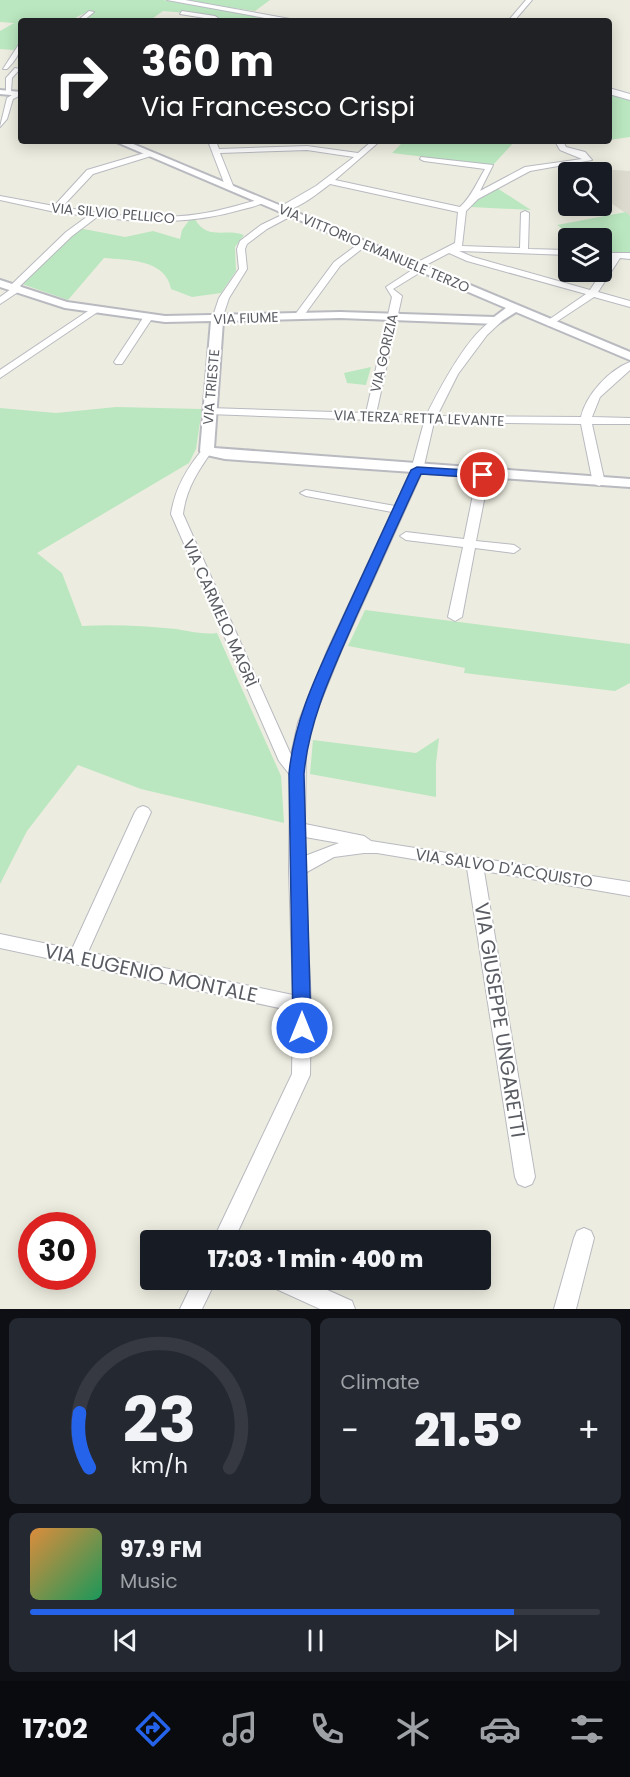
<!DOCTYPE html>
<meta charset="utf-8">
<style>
:root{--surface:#171b24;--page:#242831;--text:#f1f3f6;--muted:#9ea1a6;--line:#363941;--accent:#2563eb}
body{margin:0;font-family:Poppins,sans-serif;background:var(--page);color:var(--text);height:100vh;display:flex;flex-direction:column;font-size:22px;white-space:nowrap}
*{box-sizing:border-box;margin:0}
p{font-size:20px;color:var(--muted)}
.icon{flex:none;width:33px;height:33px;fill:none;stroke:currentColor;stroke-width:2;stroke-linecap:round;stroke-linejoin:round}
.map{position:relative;height:1309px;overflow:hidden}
.details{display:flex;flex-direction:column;gap:9px;padding:9px;background:#0d0f14;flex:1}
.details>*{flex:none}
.hud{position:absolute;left:18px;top:18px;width:594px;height:126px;border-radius:6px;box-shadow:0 3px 15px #0003;background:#202124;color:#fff;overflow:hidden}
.controls{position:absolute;left:558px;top:162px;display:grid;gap:12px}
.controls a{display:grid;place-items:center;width:54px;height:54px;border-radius:6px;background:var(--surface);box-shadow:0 3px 15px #0003;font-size:30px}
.speed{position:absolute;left:18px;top:1212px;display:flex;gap:12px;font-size:30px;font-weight:700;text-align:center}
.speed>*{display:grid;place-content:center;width:78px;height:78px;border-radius:50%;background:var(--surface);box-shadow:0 3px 15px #0003;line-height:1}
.speed .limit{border:9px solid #d22;background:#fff;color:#111}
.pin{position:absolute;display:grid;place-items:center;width:51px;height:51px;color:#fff;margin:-26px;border:3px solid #fff;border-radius:50%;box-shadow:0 2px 6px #0007}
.me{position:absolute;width:66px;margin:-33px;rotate:0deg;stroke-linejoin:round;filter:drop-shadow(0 0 4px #0008)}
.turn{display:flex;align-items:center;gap:21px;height:126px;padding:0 24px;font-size:27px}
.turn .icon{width:78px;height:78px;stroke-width:2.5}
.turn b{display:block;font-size:42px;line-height:51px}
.big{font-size:45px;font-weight:800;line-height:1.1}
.details .card{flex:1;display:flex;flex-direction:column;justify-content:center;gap:9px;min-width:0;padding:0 21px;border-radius:9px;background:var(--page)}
.details .dial{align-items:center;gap:0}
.dial svg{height:156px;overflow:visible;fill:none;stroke:var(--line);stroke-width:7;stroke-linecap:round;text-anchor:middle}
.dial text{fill:var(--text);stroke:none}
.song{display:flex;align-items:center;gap:18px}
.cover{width:72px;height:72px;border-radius:9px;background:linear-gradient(135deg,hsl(30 70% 55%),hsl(150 70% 35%))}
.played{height:6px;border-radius:3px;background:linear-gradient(90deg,var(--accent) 85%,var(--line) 85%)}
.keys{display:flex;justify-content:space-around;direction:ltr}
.heat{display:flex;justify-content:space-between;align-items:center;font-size:33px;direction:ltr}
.details .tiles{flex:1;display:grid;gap:9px;grid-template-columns:1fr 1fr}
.card:last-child{grid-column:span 2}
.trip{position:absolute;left:140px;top:1230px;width:351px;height:60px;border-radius:6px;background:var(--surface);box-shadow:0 3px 15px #0003;font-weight:800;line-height:60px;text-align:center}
.menu{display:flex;height:96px;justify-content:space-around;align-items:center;background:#090b0e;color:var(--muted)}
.menu .icon{width:42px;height:42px}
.menu .on{color:var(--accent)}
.menu b{font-size:27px;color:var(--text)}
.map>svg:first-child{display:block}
.education{fill:#dddbcf}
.green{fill:#bae7bf}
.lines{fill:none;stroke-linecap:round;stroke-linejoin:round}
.minor-casing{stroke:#b8bac0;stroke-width:2}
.tertiary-casing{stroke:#b8bac0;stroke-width:4}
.secondary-casing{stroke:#b9bcc3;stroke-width:2}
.minor{fill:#fff;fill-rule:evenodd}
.tertiary{fill:#fff;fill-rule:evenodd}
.secondary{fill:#fff;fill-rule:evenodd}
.route{fill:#2563eb;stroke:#184099;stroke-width:1.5}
.labels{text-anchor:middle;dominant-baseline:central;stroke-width:4.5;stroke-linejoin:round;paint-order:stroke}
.far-street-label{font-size:14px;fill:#595c62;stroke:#fff}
.street-label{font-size:16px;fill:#595c62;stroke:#fff}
.near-street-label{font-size:20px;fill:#595c62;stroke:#fff}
</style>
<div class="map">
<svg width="630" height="1309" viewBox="0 0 630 1309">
<rect width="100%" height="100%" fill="#edece0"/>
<path class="education" d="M571 167 630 171V216L602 197V172H572Z"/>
<path class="green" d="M0 0H163L287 21H215L218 18 211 15 163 11 149 21H84L94 12C87 12 79 15 74 19L76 21 43 19 21 21V40L14 50 0 49V31L14 23 0 22Z
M179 0H270L255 11Z
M609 93 630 99V137L609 140Z
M404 141H515L493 165 392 153Z
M497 188 531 210 470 207 476 200Z
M626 212 630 216V254L602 252V238H575L557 225Z
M190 219H195C207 241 226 228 244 235L235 247 236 271 221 293 192 297 171 289C166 259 127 260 104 258L68 300 22 284 79 230 84 229 125 237 153 231 180 239 182 230Z
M371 367 366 385 347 383 344 373Z
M116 407 202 409 196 449 189 463 37 553 62 573 82 626C114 624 144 626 176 629 190 631 203 635 217 633L281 776 284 823 141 789 78 765 27 831 0 884V408L56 413Z
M365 610 630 644V683L615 691 464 673 465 668 348 646Z
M439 738 436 763V797L310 774 313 740 416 753Z"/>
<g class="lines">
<g class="minor-casing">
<path id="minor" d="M526 0H532L514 21H508Z
M89 11 94 12 83 21H77Z
M182 11 215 16 218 18 216 21H210L211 19 180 14Z
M21 41C21 53 15 61 7 69H3Z
M15 68 20 69 12 78 11 92 6 93V78Z
M17 92H21V95L13 99 7 119 0 127 7 98Z
M208 141H216L219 149 307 146 358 153 372 141H380L335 180 460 207C472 196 477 182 485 169L424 161 420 159 421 157 493 165 480 191 525 167 582 159 560 150 556 143 563 141 566 147 585 152 592 160 530 171 478 199 466 211 462 246 520 248 521 213 525 211 529 213 528 249 568 250V255L459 251 473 257 590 290 611 258 602 257V253H630V259L620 258 598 292 630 301V307L594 297 550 326 547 325V321L586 294 467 261 449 253 424 266V270L393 289 402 296 376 414 426 416C439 390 470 329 497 318L502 321 487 335 458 374 437 416 581 417C586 395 609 370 630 362V370L600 397 592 417 630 418V424H592L605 483 599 486 593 483 581 424 434 422 423 470 342 649 312 723 306 744 305 824 364 836 371 841 630 882V896L484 871 535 1177 532 1184 525 1187 518 1184 515 1177 467 868 377 853H364L334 857 305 873 311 1005 310 1075 234 1240H213L292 1074 293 1011 0 948V934L72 949 135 812 138 808 143 806 148 808 151 812 88 952 293 995 289 870 290 775 279 761 171 514C175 488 187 468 203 449H211L212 451C198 471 186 489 183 514L291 755 298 723 328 649 392 512 306 496 300 493 306 490 395 506 411 470 424 422 209 414 204 411 209 408 366 413 392 297 386 287 415 268 414 264 455 243 458 212 330 184C317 194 295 212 278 212V208L316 186 354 157 307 150 220 153 234 188 230 190 226 188ZM305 837 339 843 305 856Z
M148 152H151V156L93 174 62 207C106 215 154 221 199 214 221 211 241 204 262 199L266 201C259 206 248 208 240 210 192 224 145 223 97 217L72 236 20 286 22 288 21 290 0 304V297L11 289V285L66 232 88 216 55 212 0 200V196L54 206 87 170Z
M288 212 295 214 267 229 247 244 245 249 247 269 229 298 222 319 214 321 212 319 219 298 239 269 237 249 240 241 261 225Z
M361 242 368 244 340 266 302 318H296L294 316 334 262Z
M91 309 99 311 0 378V370Z
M145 315 153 317 122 364H116L114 362Z
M483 472 489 475 476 541 514 545 520 549 514 553 475 548 462 617 455 621 448 617 463 547 406 540 400 536 406 532 464 539 477 475Z
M584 1228 591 1231 594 1238 576 1309H554L574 1238 577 1231Z
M194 1280H216L202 1309H180Z
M271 1280H305L352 1301 355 1309H320L274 1288Z"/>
</g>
<g class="tertiary-casing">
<path id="tertiary" d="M0 90 21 92V96L0 94Z
M114 141H126L630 352V360L516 312 497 324 340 318 223 321 214 448 630 479V487L225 459 202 454 200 451 211 321 165 322 65 308 0 287V280L67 302 165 316 340 312 494 317 506 308Z"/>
</g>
<g class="secondary-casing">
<path id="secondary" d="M167 0H185L301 21H282Z
M609 88 630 94V100L609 94Z"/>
</g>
<use href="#minor" class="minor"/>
<use href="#tertiary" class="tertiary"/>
<use href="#secondary" class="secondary"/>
</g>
<path class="route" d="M417 467 483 471 488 475 483 478 421 474C399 521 378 569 356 617 334 668 309 718 304 774L311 1028 308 1034 302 1037 295 1034 293 1028 289 774C294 717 321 666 344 615 366 567 389 518 411 470Z"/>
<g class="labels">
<g class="far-street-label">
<text transform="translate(113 213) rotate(5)">VIA SILVIO PELLICO</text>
<text transform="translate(374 248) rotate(23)">VIA VITTORIO EMANUELE TERZO</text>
<text transform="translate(246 318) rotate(-2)">VIA FIUME</text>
<text transform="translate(384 353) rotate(-77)">VIA GORIZIA</text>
<text transform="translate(211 387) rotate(-85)">VIA TRIESTE</text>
<text transform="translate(419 418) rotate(2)">VIA TERZA RETTA LEVANTE</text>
</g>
<g class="street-label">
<text transform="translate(220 613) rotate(66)">VIA CARMELO MAGRÌ</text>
<text transform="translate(504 868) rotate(9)">VIA SALVO D'ACQUISTO</text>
</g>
<g class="near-street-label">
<text transform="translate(151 973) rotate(12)">VIA EUGENIO MONTALE</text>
<text transform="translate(500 1020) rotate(81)">VIA GIUSEPPE UNGARETTI</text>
</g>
</g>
</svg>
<div class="controls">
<a><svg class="icon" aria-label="search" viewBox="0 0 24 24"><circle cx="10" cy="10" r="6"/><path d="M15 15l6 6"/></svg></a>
<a><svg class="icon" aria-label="layers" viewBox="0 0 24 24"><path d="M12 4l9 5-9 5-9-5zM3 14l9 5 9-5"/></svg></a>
</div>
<div class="speed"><div class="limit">30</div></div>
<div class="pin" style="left:483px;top:475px;background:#d93025"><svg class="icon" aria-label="arrive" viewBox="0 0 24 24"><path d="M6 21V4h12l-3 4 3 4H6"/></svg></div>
<svg class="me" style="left:302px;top:1028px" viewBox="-20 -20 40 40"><circle r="17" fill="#2563eb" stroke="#fff" stroke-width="3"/><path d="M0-11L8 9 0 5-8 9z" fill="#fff"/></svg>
<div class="trip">17:03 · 1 min · 400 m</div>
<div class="hud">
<div class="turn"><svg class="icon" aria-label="right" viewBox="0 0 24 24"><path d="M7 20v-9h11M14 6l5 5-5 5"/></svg><div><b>360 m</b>Via Francesco Crispi</div></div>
</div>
</div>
<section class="details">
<div class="tiles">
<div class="card dial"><svg viewBox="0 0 100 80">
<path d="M14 69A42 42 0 1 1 86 69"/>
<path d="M14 69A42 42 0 0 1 9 41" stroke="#2563eb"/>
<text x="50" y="56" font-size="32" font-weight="700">23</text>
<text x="50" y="72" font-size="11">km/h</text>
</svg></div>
<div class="card"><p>Climate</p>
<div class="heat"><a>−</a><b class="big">21.5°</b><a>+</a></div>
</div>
<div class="card">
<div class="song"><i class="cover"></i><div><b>97.9 FM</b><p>Music</p></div></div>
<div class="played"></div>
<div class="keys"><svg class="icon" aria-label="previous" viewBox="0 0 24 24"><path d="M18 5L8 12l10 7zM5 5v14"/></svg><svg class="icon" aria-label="pause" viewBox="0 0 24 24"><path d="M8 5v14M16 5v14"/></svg><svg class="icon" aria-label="next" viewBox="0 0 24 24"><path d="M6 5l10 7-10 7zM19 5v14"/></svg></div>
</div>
</div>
</section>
<nav class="menu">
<b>17:02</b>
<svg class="icon on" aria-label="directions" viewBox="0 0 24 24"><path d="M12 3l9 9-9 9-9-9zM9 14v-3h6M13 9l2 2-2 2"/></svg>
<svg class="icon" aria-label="music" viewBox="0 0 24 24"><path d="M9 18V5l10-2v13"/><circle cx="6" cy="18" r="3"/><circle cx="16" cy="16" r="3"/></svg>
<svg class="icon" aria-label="phone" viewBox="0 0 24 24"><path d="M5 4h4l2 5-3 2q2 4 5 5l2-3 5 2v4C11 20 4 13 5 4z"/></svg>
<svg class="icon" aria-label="climate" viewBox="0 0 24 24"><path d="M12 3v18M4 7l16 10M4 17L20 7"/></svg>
<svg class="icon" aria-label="car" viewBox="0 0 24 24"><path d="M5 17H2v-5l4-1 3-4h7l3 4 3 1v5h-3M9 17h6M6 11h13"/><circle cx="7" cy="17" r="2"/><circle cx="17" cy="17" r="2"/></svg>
<svg class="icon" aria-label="filters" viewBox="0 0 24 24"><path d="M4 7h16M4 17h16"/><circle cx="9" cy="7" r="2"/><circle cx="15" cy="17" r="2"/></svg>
</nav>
